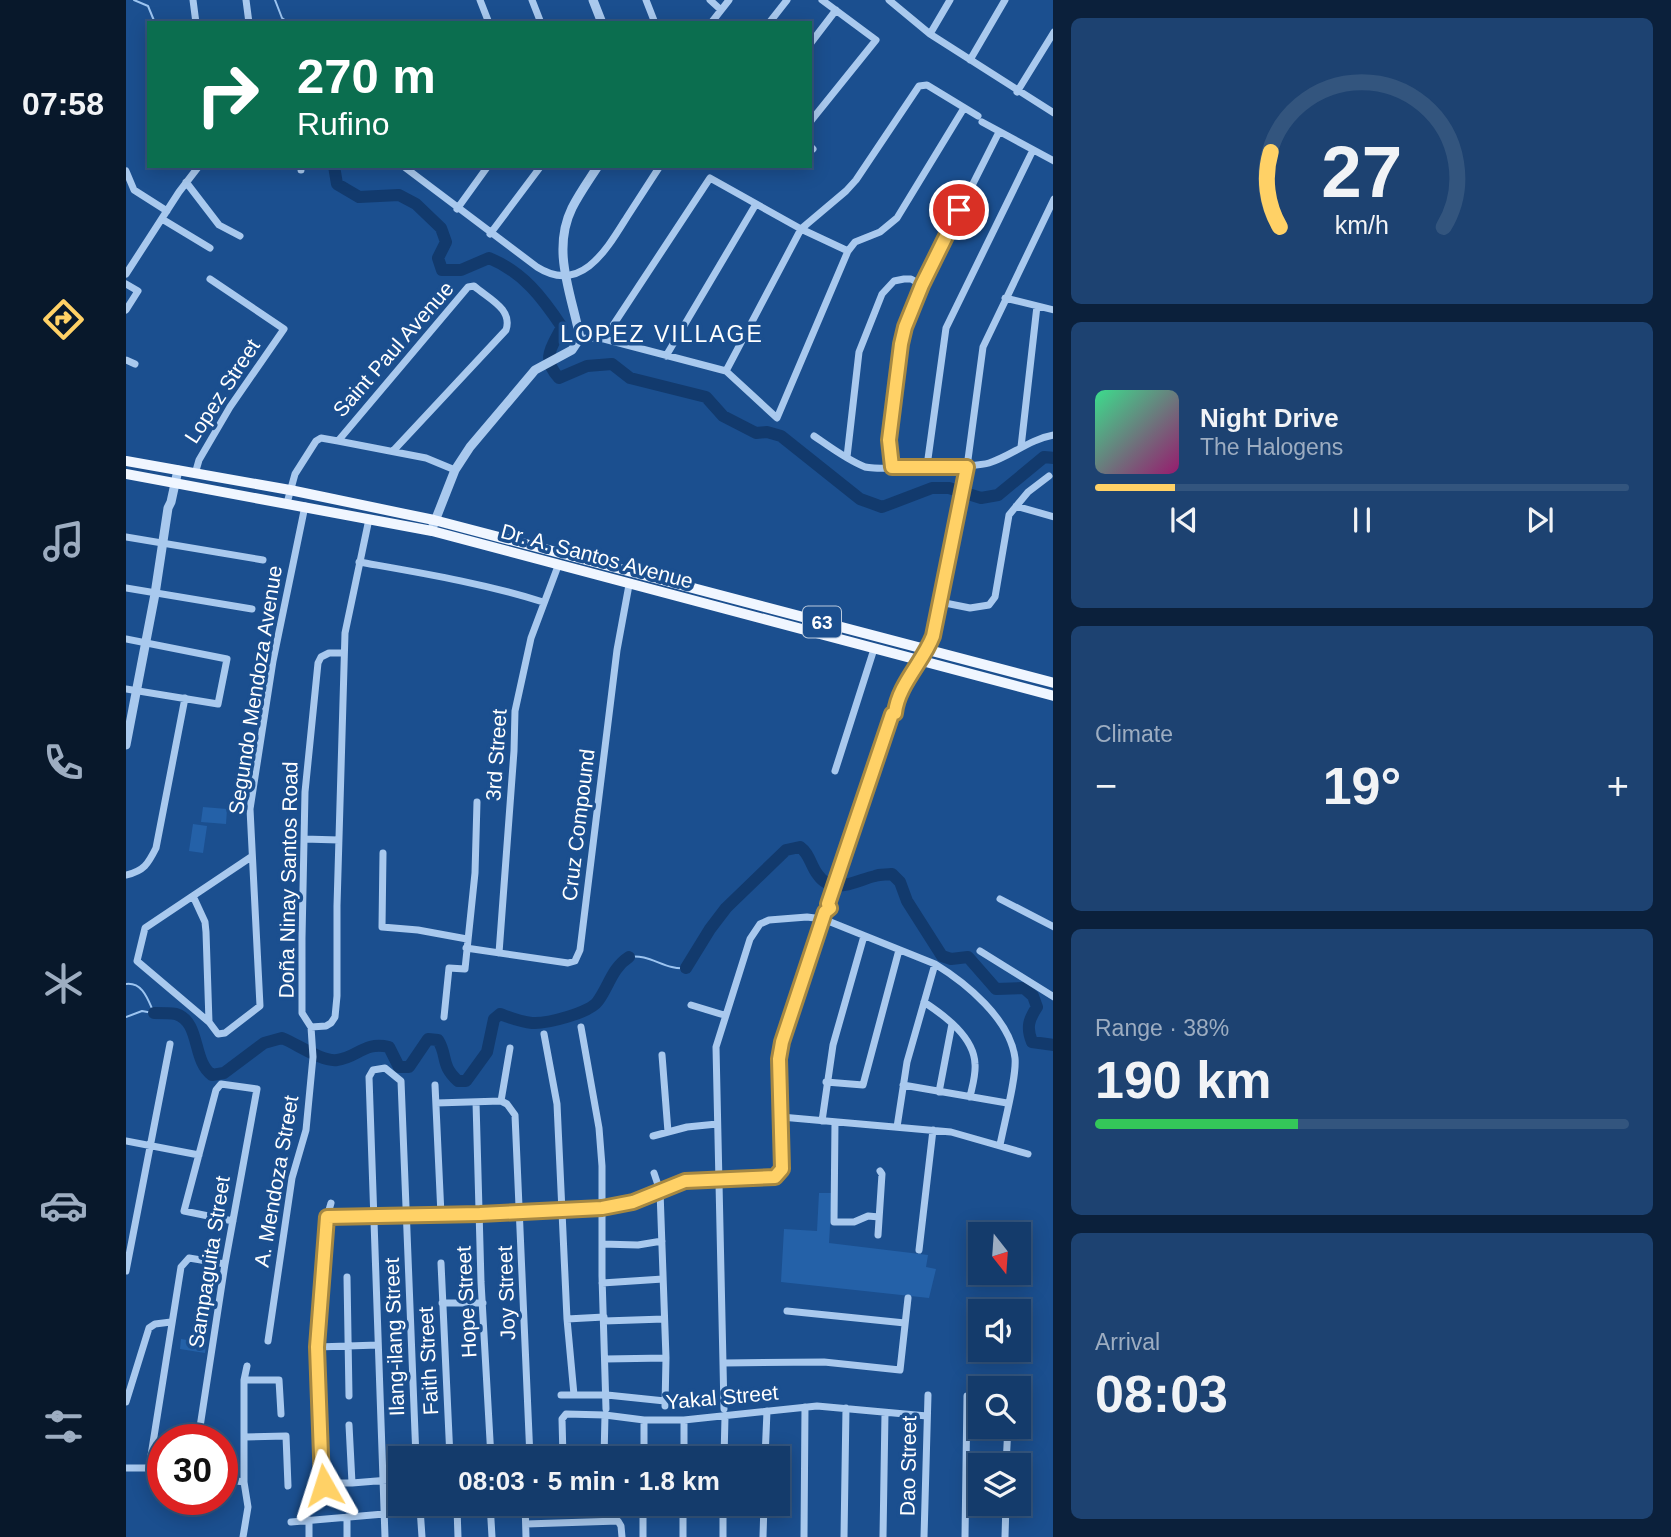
<!DOCTYPE html>
<meta charset="utf-8">
<style>
:root{--surface:#143b6b;--page:#1d4271;--text:#f1f3f6;--muted:#9dadc1;--line:#33557e;--accent:#ffd166}
body{margin:0;font-family:Helvetica,sans-serif;background:var(--page);color:var(--text);height:100vh;display:flex;flex-direction:column;font-size:26px;white-space:nowrap}
*{box-sizing:border-box;margin:0}
p{font-size:23px;color:var(--muted)}
.icon{flex:none;width:38px;height:38px;fill:none;stroke:currentColor;stroke-width:2;stroke-linecap:round;stroke-linejoin:round}
.map{position:relative;flex:1;overflow:hidden}
.side{display:flex;flex-direction:column;gap:18px;padding:18px;background:#0b203b;width:618px}
.side>*{flex:none}
.hud{position:absolute;left:21px;top:21px;width:665px;height:147px;border-radius:0px;box-shadow:0 4px 18px #0003,0 0 0 2px var(--line);background:#0b6e4f;color:#fff;overflow:hidden}
.needle{width:46px;rotate:163deg}
.fabs{position:absolute;left:842px;top:1222px;display:grid;gap:14px}
.fabs a{display:grid;place-items:center;width:63px;height:63px;border-radius:0px;background:var(--surface);box-shadow:0 4px 18px #0003,0 0 0 2px var(--line);font-size:35px}
.speed{position:absolute;left:21px;top:1424px;display:flex;gap:14px;font-size:35px;font-weight:700;text-align:center}
.speed>*{display:grid;place-content:center;width:91px;height:91px;border-radius:50%;background:var(--surface);box-shadow:0 4px 18px #0003,0 0 0 2px var(--line);line-height:1}
.speed .limit{border:10px solid #d22;background:#fff;color:#111}
.pin{position:absolute;display:grid;place-items:center;width:60px;height:60px;color:#fff;margin:-30px;border:4px solid #fff;border-radius:50%;box-shadow:0 2px 7px #0007}
.me{position:absolute;width:77px;margin:-38px;rotate:354deg;stroke-linejoin:round;filter:drop-shadow(0 0 5px #0008)}
.turn{display:flex;align-items:center;gap:24px;height:147px;padding:0 35px;font-size:32px}
.turn .icon{width:91px;height:91px;stroke-width:2.5}
.turn b{display:block;font-size:49px;line-height:60px}
.big{font-size:52px;font-weight:800;line-height:1.1}
.side .card{flex:1;display:flex;flex-direction:column;justify-content:center;gap:10px;min-width:0;padding:0 24px;border-radius:10px;background:var(--page)}
.side .dial{align-items:center;gap:0}
.dial svg{height:182px;overflow:visible;fill:none;stroke:var(--line);stroke-width:7;stroke-linecap:round;text-anchor:middle}
.dial text{fill:var(--text);stroke:none}
.song{display:flex;align-items:center;gap:21px}
.cover{width:84px;height:84px;border-radius:10px;background:linear-gradient(135deg,hsl(150 70% 55%),hsl(320 70% 35%))}
.played{height:7px;border-radius:4px;background:linear-gradient(90deg,var(--accent) 15%,var(--line) 15%)}
.keys{display:flex;justify-content:space-around;direction:ltr}
.heat{display:flex;justify-content:space-between;align-items:center;font-size:38px;direction:ltr}
.charge{height:10px;border-radius:5px;background:linear-gradient(90deg,#34c759 38%,var(--line) 0)}
.trip{position:absolute;left:262px;top:1446px;width:402px;height:70px;border-radius:0px;background:var(--surface);box-shadow:0 4px 18px #0003,0 0 0 2px var(--line);font-weight:800;line-height:70px;text-align:center}
main{display:flex;flex:1;min-height:0}
.menu{display:flex;flex-direction:column;width:126px;justify-content:space-around;align-items:center;background:#08182b;color:var(--muted)}
.menu .icon{width:49px;height:49px}
.menu .on{color:var(--accent)}
.menu b{font-size:32px;color:var(--text)}
.map>svg:first-child{display:block}
.green{fill:#2461a8}
.lines{fill:none;stroke-linecap:round;stroke-linejoin:round}
.stream{stroke:#9cc4f0;stroke-width:2}
.river{stroke:#123a6d;stroke-width:12}
.minor{stroke:#a9c9ee;stroke-width:7}
.tertiary{stroke:#a9c9ee;stroke-width:9}
.primary{stroke:#f0f6ff;stroke-width:10}
.route-casing{stroke:#a68842;stroke-width:18}
.route{stroke:#ffd166;stroke-width:12}
.labels{text-anchor:middle;dominant-baseline:central;stroke-width:7;stroke-linejoin:round;paint-order:stroke}
.shield{fill:#1b4f8f;stroke:#bbcadd;stroke-width:2}
.shield-label{font-size:19px;font-weight:bold;fill:#fff}
.street-label{font-size:21px;fill:#fff;stroke:#1b4f8f}
.neighbourhood-label{font-size:23px;letter-spacing:2px;fill:#fff;stroke:#1b4f8f}
</style>
<main>
<nav class="menu">
<b>07:58</b>
<svg class="icon on" aria-label="directions" viewBox="0 0 24 24"><path d="M12 3l9 9-9 9-9-9zM9 14v-3h6M13 9l2 2-2 2"/></svg>
<svg class="icon" aria-label="music" viewBox="0 0 24 24"><path d="M9 18V5l10-2v13"/><circle cx="6" cy="18" r="3"/><circle cx="16" cy="16" r="3"/></svg>
<svg class="icon" aria-label="phone" viewBox="0 0 24 24"><path d="M5 4h4l2 5-3 2q2 4 5 5l2-3 5 2v4C11 20 4 13 5 4z"/></svg>
<svg class="icon" aria-label="climate" viewBox="0 0 24 24"><path d="M12 3v18M4 7l16 10M4 17L20 7"/></svg>
<svg class="icon" aria-label="car" viewBox="0 0 24 24"><path d="M5 17H2v-5l4-1 3-4h7l3 4 3 1v5h-3M9 17h6M6 11h13"/><circle cx="7" cy="17" r="2"/><circle cx="17" cy="17" r="2"/></svg>
<svg class="icon" aria-label="filters" viewBox="0 0 24 24"><path d="M4 7h16M4 17h16"/><circle cx="9" cy="7" r="2"/><circle cx="15" cy="17" r="2"/></svg>
</nav>
<div class="map">
<svg width="928" height="1537" viewBox="0 0 928 1537">
<rect width="100%" height="100%" fill="#1b4f8f"/>
<path class="green" d="M77 807 101 809 100 824 75 822Z
M67 824 81 826 77 853 63 851Z
M693 1193H706L703 1243 802 1255 800 1267 810 1269 803 1298 655 1282 658 1229 691 1231Z
M55 1339 80 1343 79 1353 54 1349Z"/>
<g class="lines">
<path class="stream" d="M8 0 22 6 29 23
M149 0 156 18 163 23
M23 48V55
M503 957C523 953 540 971 560 968
M0 984C17 982 22 1000 28 1013
M0 1017 16 1011 27 1013"/>
<path class="river" d="M208 166 211 184 233 197 273 195 290 204 315 228 320 242 312 258 316 270H335L363 258C397 272 416 297 436 327 425 348 415 358 433 378L461 366 486 364 504 378 580 397 597 416 630 433 641 432 655 436 734 499 756 507 806 488H823L855 498 872 495 918 457 928 458
M560 968 584 929 600 908 660 850 674 847C684 854 684 865 692 875 707 896 731 880 749 876 754 874 761 875 766 874L774 882 781 901 816 956 825 959 842 957 870 989 898 988 907 996 911 1007C903 1019 900 1027 906 1042L928 1045
M28 1013C35 1013 44 1013 50 1014 75 1022 66 1061 86 1075L98 1073 138 1043 156 1038C171 1044 196 1062 211 1060 231 1058 238 1041 263 1047L273 1067H283L302 1039 312 1040C322 1056 314 1065 332 1081H340L361 1052 368 1019 374 1014C385 1018 394 1022 406 1023 420 1024 464 1013 472 1001 483 986 486 968 503 957"/>
<path class="minor" d="M67 0 70 23
M120 0 123 23
M354 0 363 23
M406 0 415 23
M520 0 529 23
M584 0 595 10
M763 0 804 34 928 113
M585 23 603 0
M643 23 661 0
M804 34 824 0
M684 44 710 10
M844 60 879 0
M891 92 928 32
M684 122 750 40 696 0
M856 122 928 161
M684 146 687 149
M175 166V170
M277 166 411 267C455 295 481 249 501 217 512 200 523 183 534 166
M0 171 8 190 41 211
M60 182 93 225 114 236
M331 209 362 166
M36 219 84 248
M364 234 415 166
M0 274 53 192 73 166
M0 284 12 291 0 310
M879 298 928 310
M454 338 478 339 600 371 651 418 722 251 729 242 754 232 771 218 838 108
M478 339 584 178 675 229 722 251
M540 356 630 204
M0 360 9 364
M600 371 675 229 720 191 730 180 793 86 801 85 852 116
M688 436C704 447 721 460 739 467 751 470 850 467 863 463 885 456 904 439 928 435
M212 441 300 458 329 470
M895 447 911 306
M721 457 733 352 756 294 768 281 778 279H785L796 285
M801 466 820 328 907 150
M766 467 763 440 775 344 779 326 796 285 873 132
M69 474 73 460 104 407 158 329 84 279
M161 503 169 474 190 441 195 438 212 441 342 287 348 286C363 299 387 309 380 330L267 451
M890 506 928 517
M0 537 137 560
M233 562C295 573 357 583 417 602
M0 588 126 609
M814 602 844 608 863 605 869 597 883 515 902 492 923 476
M0 639 101 659 92 704 0 689
M218 653H203L195 657 192 663 179 792 176 938V1013L185 1027 200 1026 205 1023 209 1017 211 996V906L219 633 243 519
M709 771 748 649
M178 839 213 840
M257 853 256 927 292 930 341 939
M0 875C18 871 22 864 30 848L59 698
M67 896 79 922 80 932 83 1022 92 1034 99 1033 134 1006 124 809 147 661 179 506
M874 899 928 927
M340 948 442 963 449 961 454 950 491 650 503 585
M854 951 928 997
M373 953 388 751 389 711 405 638 432 566
M798 1002C819 1016 848 1037 849 1064 850 1075 846 1087 844 1097
M565 1005 598 1015
M318 1017 323 968 339 969 349 873 351 802
M83 1022 11 961 19 928 125 857
M455 1027 473 1128 476 1166V1276L480 1409
M418 1034 431 1104 441 1319 448 1395
M536 1055 542 1132
M700 1082 737 1085 773 950
M309 1085 315 1215
M777 1085 881 1103
M813 1092 826 1024
M375 1101 381 1104 389 1115 404 1458
M375 1101 384 1048
M350 1102 355 1282 365 1458
M310 1103 375 1101
M655 1117 825 1132 902 1154
M696 1121 707 1045 738 936
M709 1122 708 1222H728L742 1216 753 1217
M771 1127 781 1062 809 964
M527 1136 561 1127 591 1124
M0 1141 73 1155
M528 1173 534 1191 540 1358 539 1406
M205 1203 201 1217 191 1347 196 1483H226L275 1479
M201 1217 354 1214 476 1208 507 1202 559 1181 649 1177 656 1169 654 1059 656 1042 697 919 699 905 702 904 766 714 783 676 802 649 807 636 841 467 857 347 928 199
M752 1235 756 1174 754 1171
M476 1244 512 1245 536 1241
M793 1250 807 1130
M315 1263 324 1458
M0 1271 44 1044
M221 1277 223 1396
M476 1283 537 1279
M316 1303H357
M661 1311 779 1323
M441 1319 478 1317
M478 1321 538 1319
M142 1341 166 1178 180 1130 187 1057 185 1027
M191 1347 252 1345
M479 1359 540 1358
M598 1363 698 1362 774 1370 782 1298
M118 1380H153L155 1414
M435 1395H481L539 1401
M0 1402 23 1328 29 1324 45 1322
M598 1409 590 1047 624 939 634 924 643 920 681 917 697 919 809 964C840 983 884 1019 889 1058 891 1076 878 1124 874 1145
M223 1425 226 1483
M119 1437 160 1436 162 1486
M72 1440 99 1264 131 1089 95 1084 90 1090 58 1211 107 1221
M437 1458 436 1419 440 1414 479 1415 518 1420H558L691 1406 801 1416
M478 1458 479 1415
M518 1458V1420
M558 1458V1420
M598 1458 599 1417
M639 1458 641 1411
M880 1465 882 1426
M0 1468H37
M23 1468 55 1267 63 1258 99 1264
M96 1479 118 1482V1380L121 1366
M399 1503 400 1537
M477 1505V1503
M294 1508 296 1537
M317 1508 364 1503 366 1537
M331 1508 332 1537
M221 1517V1537
M183 1520V1537
M165 1522 258 1514 303 1506
M400 1524 492 1521 495 1526 496 1537
M117 1537 122 1507 118 1482
M259 1537 243 1077 247 1070 259 1068 275 1081 290 1458
M517 1537V1503
M557 1537V1503
M597 1537V1503
M637 1537 638 1503
M678 1537 679 1407
M718 1537 720 1408
M757 1537 759 1413
M798 1537 802 1395
M839 1537 841 1396
M879 1537 880 1503"/>
<path class="tertiary" d="M467 0 476 23
M307 526 329 470 344 447 409 370 446 350 454 338C446 295 425 251 446 208 453 194 463 180 472 166
M0 745 29 594 42 508 45 502 52 470"/>
<path class="primary" d="M0 461 164 490 308 520 928 683
M0 474 306 531 928 696"/>
</g>
<g class="lines">
<g class="route-casing">
<path id="route" d="M198 1485 196 1483 191 1347 201 1217 354 1214 476 1208 507 1202 559 1181 649 1177 656 1169 653 1059 656 1042 699 912 704 908 702 904 766 714 769 713C772 685 797 662 807 636L841 467H766L763 440 775 344 779 327 796 285 833 210"/>
</g>
<use href="#route" class="route"/>
</g>
<g class="labels">
<rect class="shield" x="677" y="606.5" width="38" height="31" rx="5"/>
<g class="shield-label">
<text x="696" y="622">63</text>
</g>
<g class="street-label">
<text transform="translate(267 349) rotate(-49)">Saint Paul Avenue</text>
<text transform="translate(96 391) rotate(-57)">Lopez Street</text>
<text transform="translate(471 556) rotate(15)">Dr. A. Santos Avenue</text>
<text transform="translate(129 690) rotate(-81)">Segundo Mendoza Avenue</text>
<text transform="translate(370 755) rotate(-86)">3rd Street</text>
<text transform="translate(452 825) rotate(-83)">Cruz Compound</text>
<text transform="translate(162 880) rotate(-89)">Doña Ninay Santos Road</text>
<text transform="translate(150 1181) rotate(-80)">A. Mendoza Street</text>
<text transform="translate(83 1262) rotate(-81)">Sampaguita Street</text>
<text transform="translate(380 1293) rotate(-92)">Joy Street</text>
<text transform="translate(340 1302) rotate(-93)">Hope Street</text>
<text transform="translate(268 1337) rotate(-92)">Ilang-ilang Street</text>
<text transform="translate(302 1361) rotate(-93)">Faith Street</text>
<text transform="translate(596 1397) rotate(-5)">Yakal Street</text>
<text transform="translate(782 1466) rotate(-89)">Dao Street</text>
</g>
<g class="neighbourhood-label">
<text x="536" y="334">LOPEZ VILLAGE</text>
</g>
</g>
</svg>
<div class="fabs">
<a><svg class="needle" viewBox="-14 -14 28 28"><path d="M0-13l5 13h-10z" fill="#e53935"/><path d="M0 13l5-13h-10z" fill="#9dadc1"/></svg></a>
<a><svg class="icon" aria-label="sound" viewBox="0 0 24 24"><path d="M4 9h4l5-4v14l-5-4H4zM17 9q2 3 0 6"/></svg></a>
<a><svg class="icon" aria-label="search" viewBox="0 0 24 24"><circle cx="10" cy="10" r="6"/><path d="M15 15l6 6"/></svg></a>
<a><svg class="icon" aria-label="layers" viewBox="0 0 24 24"><path d="M12 4l9 5-9 5-9-5zM3 14l9 5 9-5"/></svg></a>
</div>
<div class="speed"><div class="limit">30</div></div>
<div class="pin" style="left:833px;top:210px;background:#d93025"><svg class="icon" aria-label="arrive" viewBox="0 0 24 24"><path d="M6 21V4h12l-3 4 3 4H6"/></svg></div>
<svg class="me" style="left:198px;top:1485px" viewBox="-20 -20 40 40"><path d="M0-17L14 15 0 8-14 15z" fill="#ffd166" stroke="#fff" stroke-width="4"/></svg>
<div class="trip">08:03 · 5 min · 1.8 km</div>
<div class="hud">
<div class="turn"><svg class="icon" aria-label="right" viewBox="0 0 24 24"><path d="M7 20v-9h11M14 6l5 5-5 5"/></svg><div><b>270 m</b>Rufino</div></div>
</div>
</div>
<section class="side">
<div class="card dial"><svg viewBox="0 0 100 80">
<path d="M14 69A42 42 0 1 1 86 69"/>
<path d="M14 69A42 42 0 0 1 10 36" stroke="#ffd166"/>
<text x="50" y="56" font-size="32" font-weight="700">27</text>
<text x="50" y="72" font-size="11">km/h</text>
</svg></div>
<div class="card">
<div class="song"><i class="cover"></i><div><b>Night Drive</b><p>The Halogens</p></div></div>
<div class="played"></div>
<div class="keys"><svg class="icon" aria-label="previous" viewBox="0 0 24 24"><path d="M18 5L8 12l10 7zM5 5v14"/></svg><svg class="icon" aria-label="pause" viewBox="0 0 24 24"><path d="M8 5v14M16 5v14"/></svg><svg class="icon" aria-label="next" viewBox="0 0 24 24"><path d="M6 5l10 7-10 7zM19 5v14"/></svg></div>
</div>
<div class="card"><p>Climate</p>
<div class="heat"><a>−</a><b class="big">19°</b><a>+</a></div>
</div>
<div class="card"><p>Range · 38%</p><b class="big">190 km</b><div class="charge"></div></div>
<div class="card"><p>Arrival</p><b class="big">08:03</b></div>
</section>
</main>
